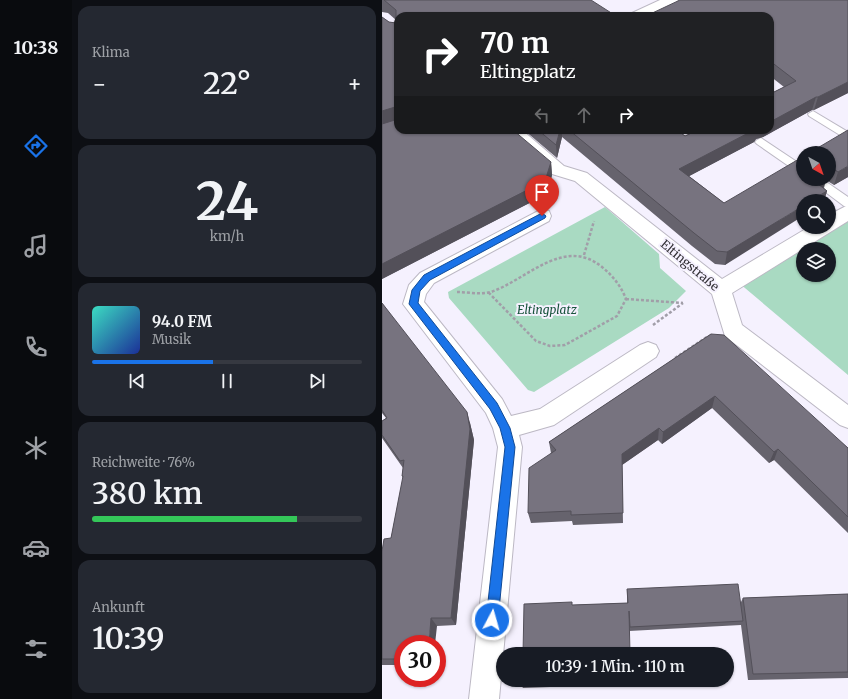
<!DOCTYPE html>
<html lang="de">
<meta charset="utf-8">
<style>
:root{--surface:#171b24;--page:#242831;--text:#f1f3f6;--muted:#9ea1a6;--line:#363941;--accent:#1a73e8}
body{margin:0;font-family:Merriweather,serif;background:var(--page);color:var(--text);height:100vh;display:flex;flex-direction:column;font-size:15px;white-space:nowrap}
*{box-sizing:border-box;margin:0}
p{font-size:13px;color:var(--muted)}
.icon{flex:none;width:22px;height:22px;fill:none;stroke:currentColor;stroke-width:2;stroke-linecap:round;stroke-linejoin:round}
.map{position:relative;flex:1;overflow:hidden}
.sheet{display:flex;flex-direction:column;gap:6px;padding:6px;background:#0d0f14;width:310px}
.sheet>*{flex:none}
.top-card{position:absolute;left:12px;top:12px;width:380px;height:122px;border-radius:12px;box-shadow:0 1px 3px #0004;background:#202124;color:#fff;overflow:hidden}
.needle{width:26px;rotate:140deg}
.controls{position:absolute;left:414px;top:146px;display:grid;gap:8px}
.controls a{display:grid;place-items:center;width:40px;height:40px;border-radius:50%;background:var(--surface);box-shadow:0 1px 3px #0004;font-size:20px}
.speed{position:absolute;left:12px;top:635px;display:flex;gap:8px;font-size:20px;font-weight:700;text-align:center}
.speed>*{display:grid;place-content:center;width:52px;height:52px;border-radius:50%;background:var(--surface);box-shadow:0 1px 3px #0004;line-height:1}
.speed .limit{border:6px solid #d22;background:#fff;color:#111}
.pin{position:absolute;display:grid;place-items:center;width:34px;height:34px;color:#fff;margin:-41px -17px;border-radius:50% 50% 50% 0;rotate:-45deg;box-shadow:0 0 4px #0007}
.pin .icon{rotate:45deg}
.me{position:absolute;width:44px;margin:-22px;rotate:6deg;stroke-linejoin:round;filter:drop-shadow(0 0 3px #0008)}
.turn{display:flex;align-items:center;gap:14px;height:84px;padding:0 20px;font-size:18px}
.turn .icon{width:52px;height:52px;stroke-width:2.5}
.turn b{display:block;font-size:28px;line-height:34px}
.lanes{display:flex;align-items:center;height:38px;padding:0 20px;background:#0003;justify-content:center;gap:20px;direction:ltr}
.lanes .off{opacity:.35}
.big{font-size:30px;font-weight:600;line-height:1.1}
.sheet .tile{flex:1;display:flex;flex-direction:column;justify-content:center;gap:6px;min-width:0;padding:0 14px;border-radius:12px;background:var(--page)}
.sheet .dial{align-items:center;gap:0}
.dial b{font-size:52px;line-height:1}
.song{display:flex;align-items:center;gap:12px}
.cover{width:48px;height:48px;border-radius:6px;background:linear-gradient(135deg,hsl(170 70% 55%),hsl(230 70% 35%))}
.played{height:4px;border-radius:2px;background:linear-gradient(90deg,var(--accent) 45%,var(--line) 45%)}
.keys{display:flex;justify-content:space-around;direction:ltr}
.heat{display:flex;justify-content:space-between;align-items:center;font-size:22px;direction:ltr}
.charge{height:6px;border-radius:3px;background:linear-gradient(90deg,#34c759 76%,var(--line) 0)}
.trip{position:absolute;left:114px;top:647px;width:238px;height:40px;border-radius:20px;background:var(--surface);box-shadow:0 1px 3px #0004;font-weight:600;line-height:40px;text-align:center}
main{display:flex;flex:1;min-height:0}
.menu{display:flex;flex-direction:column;width:72px;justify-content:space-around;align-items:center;background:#090b0e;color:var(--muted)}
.menu .icon{width:28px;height:28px}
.menu .current{color:var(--accent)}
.menu b{font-size:18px;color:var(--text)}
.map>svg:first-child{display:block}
.green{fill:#a9dac2;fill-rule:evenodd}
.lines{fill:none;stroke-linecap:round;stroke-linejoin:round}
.service-casing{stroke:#bcb8c4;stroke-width:2}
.minor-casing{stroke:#bcb8c4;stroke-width:2}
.path{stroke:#a19ea8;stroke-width:2.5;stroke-dasharray:3 2;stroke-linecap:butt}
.service{fill:#fff;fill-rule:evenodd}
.minor{fill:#fff;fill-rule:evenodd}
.wall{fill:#66636d}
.shaded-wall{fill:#535059}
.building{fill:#77737f;stroke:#535059}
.route{fill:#1a73e8;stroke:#114b97}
.labels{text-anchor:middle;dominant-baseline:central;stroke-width:4;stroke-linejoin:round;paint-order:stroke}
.street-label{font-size:12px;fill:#333136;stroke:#f5f1fe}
.park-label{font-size:12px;font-style:italic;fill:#19543d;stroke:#f5f1fe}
</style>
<main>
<nav class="menu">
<b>10:38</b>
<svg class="icon current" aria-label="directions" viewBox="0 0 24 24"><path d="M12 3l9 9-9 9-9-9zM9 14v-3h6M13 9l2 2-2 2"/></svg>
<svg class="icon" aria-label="music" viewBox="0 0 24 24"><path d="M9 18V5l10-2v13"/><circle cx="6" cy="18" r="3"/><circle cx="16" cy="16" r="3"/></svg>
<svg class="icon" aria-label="phone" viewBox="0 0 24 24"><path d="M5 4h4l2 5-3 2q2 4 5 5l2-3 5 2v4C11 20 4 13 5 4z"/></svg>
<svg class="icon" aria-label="climate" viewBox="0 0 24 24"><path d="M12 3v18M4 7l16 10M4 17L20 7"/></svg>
<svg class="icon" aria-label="car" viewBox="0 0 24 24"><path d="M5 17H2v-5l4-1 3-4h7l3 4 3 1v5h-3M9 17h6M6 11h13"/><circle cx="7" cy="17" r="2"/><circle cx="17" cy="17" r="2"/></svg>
<svg class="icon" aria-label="filters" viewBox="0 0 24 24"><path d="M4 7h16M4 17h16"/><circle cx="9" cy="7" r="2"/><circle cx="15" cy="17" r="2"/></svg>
</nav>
<section class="sheet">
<div class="tile"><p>Klima</p>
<div class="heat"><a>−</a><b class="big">22°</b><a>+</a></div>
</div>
<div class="tile dial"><b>24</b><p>km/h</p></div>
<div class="tile">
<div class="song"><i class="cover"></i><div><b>94.0 FM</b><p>Musik</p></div></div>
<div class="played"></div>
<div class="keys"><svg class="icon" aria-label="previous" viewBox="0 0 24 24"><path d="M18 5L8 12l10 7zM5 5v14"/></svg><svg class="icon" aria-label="pause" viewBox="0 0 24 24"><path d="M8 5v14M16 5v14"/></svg><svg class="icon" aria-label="next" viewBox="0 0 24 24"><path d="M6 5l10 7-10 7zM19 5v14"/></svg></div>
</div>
<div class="tile"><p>Reichweite · 76%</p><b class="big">380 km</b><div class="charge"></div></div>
<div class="tile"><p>Ankunft</p><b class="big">10:39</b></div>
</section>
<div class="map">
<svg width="466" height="699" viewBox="0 0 466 699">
<rect width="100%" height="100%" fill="#f5f1fe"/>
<path class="green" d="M223 207 277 254 278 268 304 291 287 308 152 392 146 390 67 298 66 292Z
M466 216V375L357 283ZM421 249H447V275H421Z"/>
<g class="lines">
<g class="service-casing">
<path id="service" d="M431 111 466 132V140L427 116 426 114Z
M379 138 421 166V176L375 144 373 142 375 140Z
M426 179H440L466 197V207L462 206Z"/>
</g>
<g class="minor-casing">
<path id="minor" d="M278 0H296L294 3 267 16H248L250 13Z
M120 130H140L182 166 205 173 340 279 427 227H447V215L466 205V221L350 293 360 325 466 405V428L458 425 343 336 330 294 193 181 170 174Z
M160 209 167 211 169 216 167 221 52 283 44 294 42 302 120 399 129 416 158 409 258 345 266 342 274 345 277 351 274 357 172 425 137 435 140 447 117 699H87L116 447 111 428 104 413 21 304 27 285 38 273Z"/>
</g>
<path class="path" d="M202 255 212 221
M75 292C86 292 98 295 109 292 146 279 182 236 220 267 231 276 239 286 244 299L235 316 183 345 168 346 154 341 107 293
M244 299 301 303
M271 325 301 303
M293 358 325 337"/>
<use href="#service" class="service"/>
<use href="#minor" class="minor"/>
</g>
<path class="wall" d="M0 0H209L16 16V130L120 133 169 162 170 175 165 194 0 279V17L7 22 14 23V20L6 13 0 12Z
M466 0V93L432 110H430L381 137 374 139 372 142 307 176 342 203 421 179H447V153L466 177 452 185 444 180 442 188 445 191 442 201H421L343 265 333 264 310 246 180 137 175 158 142 130H295L303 136 402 87 388 76V16Z
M0 303 88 423 92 440 74 625 55 626 21 644V665H0V551L9 538 21 478 20 476 21 468 0 438V421L4 418 0 413Z
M329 334 466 448V533L392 460 387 463 330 408 280 444 276 440 240 465 241 523 191 525 190 521 149 523 146 513 169 453 167 442Z
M245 589 359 602 361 598 466 594V678L366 680 359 625 247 631 190 605 245 603Z
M250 681 249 684 141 688 139 685Z"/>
<path class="shaded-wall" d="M466 82V93L432 110 436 97Z
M434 97 430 110 381 137 374 139 372 142 296 182 297 169 372 130H388V122Z
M13 107 14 115 15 120 0 126V111Z
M178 130H180V137L175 158 174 145Z
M169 162 170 175 165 194 0 279V264Z
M466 166V177L452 185 456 172Z
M444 179 440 192 436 184Z
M445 191 442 201H428Z
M421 206V216L343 265 345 252Z
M333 396 330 408 280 444 281 432Z
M85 412 88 423 92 440 74 625 69 618Z
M277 428 276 440 240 465V454Z
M396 449 392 460 387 463 392 452Z
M49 618 55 626 53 644H47Z"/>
<path class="building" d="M2 0H209L234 16H16V116L14 115 13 107 0 111V17L7 22 14 23V10Z
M298 0H466V82L436 97H434L388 122V94L414 81 388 61V16H264Z
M16 119V130H116L120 133 121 130H131L169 162 163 181 0 264V124Z
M156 130H178L174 145Z
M187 130H295L303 136 316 130H372L297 169 342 203 417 159 421 162V179H444L436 184 445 191 428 201H421V206L345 252 335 251 312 233Z
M466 130V166L456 172 447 166V153H427Z
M0 303 85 412 88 429 69 618H49L47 644H21V659H0V551L2 539 9 538 21 476H20L22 460 18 461 0 435V421L5 418 0 410Z
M329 334 342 335 466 448V517L396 449 392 452 333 396 281 432 277 428 240 454 241 513 189 515V511L146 513 147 468 174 450 167 442Z
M356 584 361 621 248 627 247 611 248 654H141L142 604 190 602V605L246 603 245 589Z
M466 594V672L371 674 361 598Z
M140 680H250V681L139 685Z"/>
<path class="route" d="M160 213 164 216 163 218 48 280 38 291 36 303 115 403 128 428 133 447 116 620 114 624 110 626 106 624 104 620 123 447 118 428 108 409 27 304 30 290 42 275Z"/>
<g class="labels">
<g class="street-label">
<text transform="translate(308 265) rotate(40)">Eltingstraße</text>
</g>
<g class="park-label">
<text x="165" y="309">Eltingplatz</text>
</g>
</g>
</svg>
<div class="controls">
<a><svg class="needle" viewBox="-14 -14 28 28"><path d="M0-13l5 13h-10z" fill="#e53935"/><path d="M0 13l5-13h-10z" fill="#9ea1a6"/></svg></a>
<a><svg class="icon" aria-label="search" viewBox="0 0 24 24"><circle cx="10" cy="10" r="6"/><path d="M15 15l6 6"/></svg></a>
<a><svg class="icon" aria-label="layers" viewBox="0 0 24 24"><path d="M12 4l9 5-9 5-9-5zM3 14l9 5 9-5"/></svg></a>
</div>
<div class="speed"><div class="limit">30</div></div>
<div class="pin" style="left:160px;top:216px;background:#d93025"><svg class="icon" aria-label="arrive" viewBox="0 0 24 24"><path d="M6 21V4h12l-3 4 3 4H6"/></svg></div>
<svg class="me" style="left:110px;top:620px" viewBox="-20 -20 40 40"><circle r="17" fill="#1a73e8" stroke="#fff" stroke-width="3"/><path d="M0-11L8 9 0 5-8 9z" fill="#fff"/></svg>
<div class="trip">10:39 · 1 Min. · 110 m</div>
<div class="top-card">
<div class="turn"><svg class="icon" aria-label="right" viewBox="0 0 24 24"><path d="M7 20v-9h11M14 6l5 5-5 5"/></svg><div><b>70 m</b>Eltingplatz</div></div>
<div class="lanes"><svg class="icon off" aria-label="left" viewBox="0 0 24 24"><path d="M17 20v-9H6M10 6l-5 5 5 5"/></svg><svg class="icon off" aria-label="ahead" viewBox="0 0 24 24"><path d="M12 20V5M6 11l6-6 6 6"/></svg><svg class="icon" aria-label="right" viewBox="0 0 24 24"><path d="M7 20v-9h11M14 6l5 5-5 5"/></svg></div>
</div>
</div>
</main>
